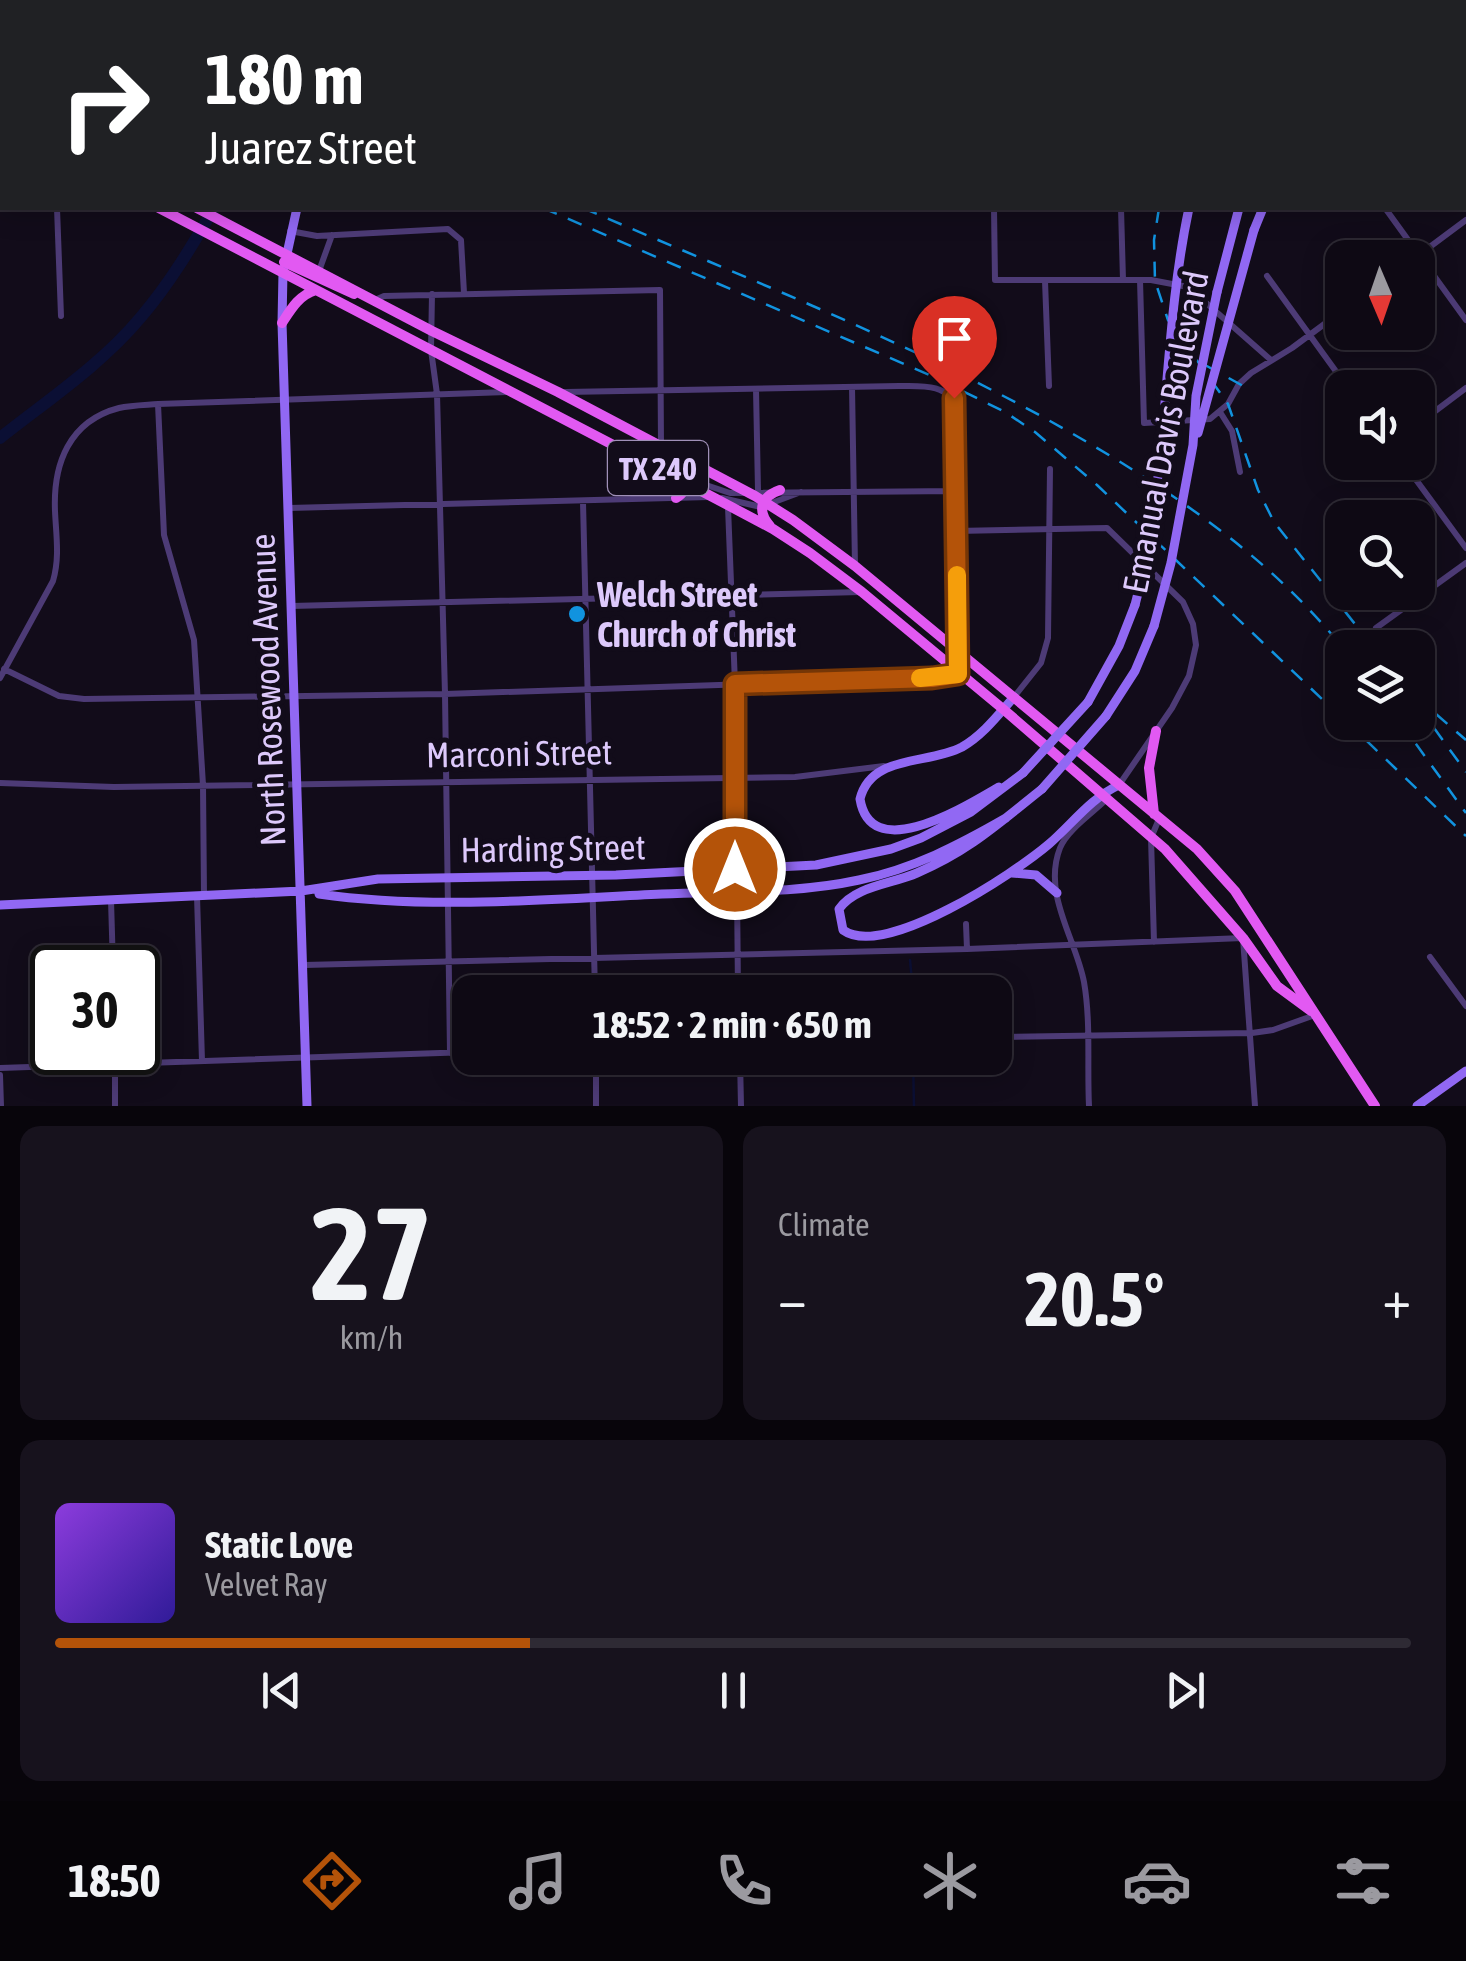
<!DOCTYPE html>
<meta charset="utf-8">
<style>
:root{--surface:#0e0914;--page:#17121d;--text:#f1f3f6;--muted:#9b9aa0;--line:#2e2a34;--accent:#b45309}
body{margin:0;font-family:"Asap Condensed",sans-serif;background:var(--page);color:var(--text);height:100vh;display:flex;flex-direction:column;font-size:38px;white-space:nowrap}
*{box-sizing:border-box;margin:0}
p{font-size:32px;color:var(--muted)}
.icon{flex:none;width:55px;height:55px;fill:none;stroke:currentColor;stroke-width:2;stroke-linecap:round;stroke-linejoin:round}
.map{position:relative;height:1106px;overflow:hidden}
.panel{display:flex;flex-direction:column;gap:20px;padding:20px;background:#08050b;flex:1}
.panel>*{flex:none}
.banner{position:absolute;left:0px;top:0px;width:1468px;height:210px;box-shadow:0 5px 25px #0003,0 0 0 2px var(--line);background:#202124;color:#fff;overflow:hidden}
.needle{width:65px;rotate:178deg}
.buttons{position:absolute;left:1325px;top:240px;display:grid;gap:20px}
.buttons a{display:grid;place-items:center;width:110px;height:110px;border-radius:20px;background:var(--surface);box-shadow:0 5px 25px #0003,0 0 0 2px var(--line);font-size:50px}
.speed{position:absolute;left:30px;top:945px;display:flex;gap:20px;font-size:50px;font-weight:700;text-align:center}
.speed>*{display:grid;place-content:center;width:130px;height:130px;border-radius:50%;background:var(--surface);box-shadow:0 5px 25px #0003,0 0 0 2px var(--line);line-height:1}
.speed .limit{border:5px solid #111;border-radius:15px;background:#fff;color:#111}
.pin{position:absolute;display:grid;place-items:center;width:85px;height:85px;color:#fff;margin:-102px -42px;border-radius:50% 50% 50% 0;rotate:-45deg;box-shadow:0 0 10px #0007}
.pin .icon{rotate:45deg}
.me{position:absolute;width:110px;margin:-55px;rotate:0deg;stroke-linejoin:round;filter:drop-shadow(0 0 8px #0008)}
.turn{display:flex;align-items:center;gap:35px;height:210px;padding:0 40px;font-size:45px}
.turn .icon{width:130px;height:130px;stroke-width:2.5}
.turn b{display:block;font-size:70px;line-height:85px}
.big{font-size:75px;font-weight:700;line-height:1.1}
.panel .card{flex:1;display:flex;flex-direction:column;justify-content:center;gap:15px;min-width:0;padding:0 35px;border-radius:20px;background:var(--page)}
.panel .dial{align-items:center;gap:0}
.dial b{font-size:130px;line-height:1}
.song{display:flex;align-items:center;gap:30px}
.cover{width:120px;height:120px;border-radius:15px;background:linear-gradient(135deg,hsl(270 70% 55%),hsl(250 70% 35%))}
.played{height:10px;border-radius:5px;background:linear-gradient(90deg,var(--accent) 35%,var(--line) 35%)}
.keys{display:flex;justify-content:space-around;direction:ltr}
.heat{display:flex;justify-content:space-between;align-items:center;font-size:55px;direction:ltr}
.panel .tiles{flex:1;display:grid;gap:20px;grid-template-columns:1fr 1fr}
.card:last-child{grid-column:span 2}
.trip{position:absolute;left:452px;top:975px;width:560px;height:100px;border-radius:20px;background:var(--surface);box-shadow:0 5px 25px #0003,0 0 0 2px var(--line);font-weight:700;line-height:100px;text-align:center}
.tabs{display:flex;height:160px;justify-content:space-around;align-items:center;background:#060408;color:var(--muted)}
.tabs .icon{width:70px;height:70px}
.tabs .on{color:var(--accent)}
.tabs b{font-size:45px;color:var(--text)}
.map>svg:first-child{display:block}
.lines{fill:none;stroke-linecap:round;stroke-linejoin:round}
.stream{stroke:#0b0f34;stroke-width:2.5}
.river{stroke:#0b0f34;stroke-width:12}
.street{stroke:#4d3b76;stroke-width:6}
.secondary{stroke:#9168f3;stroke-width:9}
.primary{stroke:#e259f2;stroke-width:10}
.rail{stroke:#1193df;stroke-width:2.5;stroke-dasharray:15 12;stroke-linecap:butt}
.secondary-bridge{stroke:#9168f3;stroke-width:9}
.route-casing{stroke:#753606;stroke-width:25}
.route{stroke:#b45309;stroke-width:18}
.slow{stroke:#f59e0b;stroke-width:18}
.poi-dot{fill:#1193df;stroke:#120c1a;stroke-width:4}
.labels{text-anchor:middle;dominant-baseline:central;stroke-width:10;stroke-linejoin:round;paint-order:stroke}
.shield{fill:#120c1a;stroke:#a090b8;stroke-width:2.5}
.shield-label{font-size:32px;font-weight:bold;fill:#ddc9fb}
.street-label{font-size:35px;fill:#ddc9fb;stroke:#120c1a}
.poi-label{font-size:35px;font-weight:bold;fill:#ddc9fb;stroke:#120c1a;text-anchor:start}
</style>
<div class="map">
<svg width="1466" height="1106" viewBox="0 0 1466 1106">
<rect width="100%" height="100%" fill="#120c1a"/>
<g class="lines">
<path class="stream" d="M613 0 620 2
M910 960 913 992
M913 1058 914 1106"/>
<path class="river" d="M284 2V0
M0 438C48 400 102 364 141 317 170 283 192 246 214 208"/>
<path class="street" d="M725 0V2
M988 0V2
M1115 0V2
M1294 2 1297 0
M1465 47 1466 46
M0 178 2 177
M57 208 61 316
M994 208 995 280H1151L1188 287 1271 360
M1121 208 1123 280
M1385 208 1466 320
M290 231 317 236 448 229 461 240 464 293
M1415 258 1466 220
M319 271 332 235
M1267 276 1348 388
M1140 280 1144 423 1210 419 1228 404 1239 384 1251 373 1292 348 1342 311
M1045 281 1049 386
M432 294 431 350 437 394 445 694 450 1053
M375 300 384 296 660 290 661 446
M852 387 855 566
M756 389 758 491
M158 404 164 535 194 640 203 785 204 896
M1220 412 1232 431 1240 472
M1418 424 1466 388
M1403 462 1466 548
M647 497 694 481 730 493 956 491
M722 498 761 507 801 492
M583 502 595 992
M728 507 735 684 738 992
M289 508 709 497
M956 531 1107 528 1183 602 1193 624 1196 645 1189 676 1172 708 1119 785
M291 606 861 592
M1376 628 1466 563
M4 669 59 696 84 699 445 694 932 678 958 674 955 408C950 383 919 386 899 386L565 392
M0 678 53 581C60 557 56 535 55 511 53 464 69 421 119 408 131 405 145 405 158 404L507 392
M1014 697 1041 663 1048 638 1050 469
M0 783 114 787 795 777 884 766
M197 896 202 1061
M111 900 113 968
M966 924 967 949
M1154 942 1151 838 1159 819
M1430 957 1466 1006
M304 965 967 949 1243 938 1255 1106
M995 1037 1252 1033 1273 1030 1315 1015
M596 1058V1106
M740 1058 741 1106
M0 1068 470 1052
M0 1075 1 1106
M115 1106V1052
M1089 1106C1087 1066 1091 1022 1084 982 1076 939 1042 894 1060 848 1067 830 1094 812 1108 798"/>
<path class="secondary" d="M1240 0V2
M1255 0V2
M1401 0 1403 2
M416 2 418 0
M1465 88 1466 89
M297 208 283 272 282 323 307 1106
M1254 230 1263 208
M1217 292 1239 208
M1088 702 1119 646 1135 605
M1106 716 1135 671 1154 626
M999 787C966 806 871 866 860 799 871 754 928 765 962 747 983 735 998 715 1014 697
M1042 789C999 823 969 851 917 873 892 884 855 886 839 909L843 930C884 960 1015 873 1049 844 1072 824 1091 798 1119 785
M1012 873 1036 875 1057 893
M319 894C429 910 550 899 662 894 727 891 795 894 859 880 913 869 959 845 1006 818
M0 905 301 891 378 879 616 875 816 865 891 849 921 838 971 812 1023 773
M1417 1106 1466 1071"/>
<path class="primary" d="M0 106 2 107
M0 126 2 127
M159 208 688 484 773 529 810 553 862 592 1003 709 1165 849 1243 938 1277 986 1311 1011
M197 208 432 331 558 392 755 496 793 520 855 566 1197 849 1235 891 1375 1106
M284 262 354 294
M282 323C291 309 299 295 316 290
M676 498C692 488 689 471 678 457
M770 526C757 511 760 497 780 490
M1154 814 1149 768 1156 731"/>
<path class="rail" d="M104 0 110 2
M1214 2 1215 0
M543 208 934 377 1005 412 1035 432 1097 485 1342 718
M583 208C764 286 949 357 1117 460 1201 512 1280 570 1343 648
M1159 208 1154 240 1155 281 1168 320 1228 404 1258 490 1274 522 1374 648
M1205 365 1245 387
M1418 706 1466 772
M1436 714 1466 740
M1347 722 1466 836
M1400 722 1466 813"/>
<path class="secondary-bridge" d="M1198 433 1254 230
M1135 605C1170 476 1161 339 1189 208
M1154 626 1171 563 1193 445 1196 396 1217 292
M1023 773 1088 702
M1042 789 1106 716"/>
</g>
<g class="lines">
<g class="route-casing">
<path id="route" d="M735 869V684L932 678 958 674 954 398"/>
</g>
<use href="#route" class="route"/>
<path class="slow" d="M920 678 958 674 957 575"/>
</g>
<circle class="poi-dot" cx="577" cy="614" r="10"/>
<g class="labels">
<rect class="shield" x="608" y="441" width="100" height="54" rx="8"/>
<g class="shield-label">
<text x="658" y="468">TX 240</text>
</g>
<g class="street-label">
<text transform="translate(1165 432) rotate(-79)">Emanual Davis Boulevard</text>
<text transform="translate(267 690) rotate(-92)">North Rosewood Avenue</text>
<text transform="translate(519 753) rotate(-1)">Marconi Street</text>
<text transform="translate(553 848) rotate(-1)">Harding Street</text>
</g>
<g class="poi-label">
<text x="597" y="594">Welch Street<tspan x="597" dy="40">Church of Christ</tspan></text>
</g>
</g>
</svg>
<div class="buttons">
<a><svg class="needle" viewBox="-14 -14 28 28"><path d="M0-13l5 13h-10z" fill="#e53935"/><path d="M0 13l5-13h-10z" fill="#9b9aa0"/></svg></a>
<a><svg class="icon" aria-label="sound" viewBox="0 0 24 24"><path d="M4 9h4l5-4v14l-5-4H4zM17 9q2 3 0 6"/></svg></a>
<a><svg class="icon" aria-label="search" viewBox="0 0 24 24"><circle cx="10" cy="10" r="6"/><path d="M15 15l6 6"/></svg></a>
<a><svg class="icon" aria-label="layers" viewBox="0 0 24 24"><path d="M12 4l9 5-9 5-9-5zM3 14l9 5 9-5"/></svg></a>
</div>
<div class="speed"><div class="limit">30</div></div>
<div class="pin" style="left:954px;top:398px;background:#d93025"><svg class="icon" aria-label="arrive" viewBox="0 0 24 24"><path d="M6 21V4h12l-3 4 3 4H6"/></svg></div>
<svg class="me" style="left:735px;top:869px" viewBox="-20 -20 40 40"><circle r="17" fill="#b45309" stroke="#fff" stroke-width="3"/><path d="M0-11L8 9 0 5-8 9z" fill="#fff"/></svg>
<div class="trip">18:52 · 2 min · 650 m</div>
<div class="banner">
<div class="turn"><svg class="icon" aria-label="right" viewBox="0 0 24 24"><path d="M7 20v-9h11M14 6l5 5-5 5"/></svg><div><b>180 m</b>Juarez Street</div></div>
</div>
</div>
<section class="panel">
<div class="tiles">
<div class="card dial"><b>27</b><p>km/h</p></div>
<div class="card"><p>Climate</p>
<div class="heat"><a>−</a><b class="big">20.5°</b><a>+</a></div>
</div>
<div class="card">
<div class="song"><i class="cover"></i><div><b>Static Love</b><p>Velvet Ray</p></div></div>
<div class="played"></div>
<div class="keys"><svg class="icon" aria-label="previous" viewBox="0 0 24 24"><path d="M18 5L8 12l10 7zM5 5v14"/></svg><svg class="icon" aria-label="pause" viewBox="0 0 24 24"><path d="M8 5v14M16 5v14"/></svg><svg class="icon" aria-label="next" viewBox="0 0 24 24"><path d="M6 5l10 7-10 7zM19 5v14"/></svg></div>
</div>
</div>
</section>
<nav class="tabs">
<b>18:50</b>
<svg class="icon on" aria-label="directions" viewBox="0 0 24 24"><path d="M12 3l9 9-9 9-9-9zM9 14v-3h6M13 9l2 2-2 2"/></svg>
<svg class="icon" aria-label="music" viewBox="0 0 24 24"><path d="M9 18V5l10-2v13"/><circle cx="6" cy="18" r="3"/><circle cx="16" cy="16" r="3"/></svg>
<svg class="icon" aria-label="phone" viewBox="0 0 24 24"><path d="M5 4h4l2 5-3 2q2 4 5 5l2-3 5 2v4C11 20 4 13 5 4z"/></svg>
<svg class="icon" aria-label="climate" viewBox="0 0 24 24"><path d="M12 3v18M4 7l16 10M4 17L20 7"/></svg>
<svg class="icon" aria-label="car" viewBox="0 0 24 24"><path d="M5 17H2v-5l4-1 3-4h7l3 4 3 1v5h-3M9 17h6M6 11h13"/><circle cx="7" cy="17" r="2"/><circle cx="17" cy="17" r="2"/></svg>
<svg class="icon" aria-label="filters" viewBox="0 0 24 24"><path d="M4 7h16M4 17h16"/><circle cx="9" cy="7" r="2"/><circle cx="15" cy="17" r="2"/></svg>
</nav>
